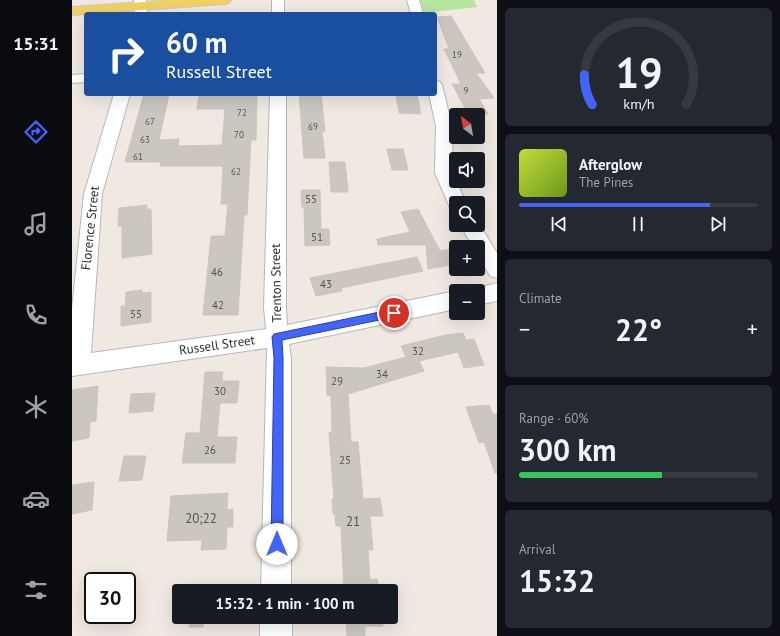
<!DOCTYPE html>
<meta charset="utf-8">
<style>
:root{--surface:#171b24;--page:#242831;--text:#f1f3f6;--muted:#9ea1a6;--line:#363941;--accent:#4264fb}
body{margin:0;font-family:"PT Sans",sans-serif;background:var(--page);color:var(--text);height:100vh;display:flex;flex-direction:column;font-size:15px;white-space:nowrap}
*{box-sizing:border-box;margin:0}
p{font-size:13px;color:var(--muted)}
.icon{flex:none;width:22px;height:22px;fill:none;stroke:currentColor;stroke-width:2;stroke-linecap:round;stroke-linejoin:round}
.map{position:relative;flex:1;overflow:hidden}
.sheet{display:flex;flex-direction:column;gap:8px;padding:8px;background:#0d0f14;width:283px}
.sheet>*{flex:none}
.top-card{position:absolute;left:12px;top:12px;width:353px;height:84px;border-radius:4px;box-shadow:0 4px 16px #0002;background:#1a4fa0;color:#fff;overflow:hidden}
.needle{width:26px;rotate:329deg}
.buttons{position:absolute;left:377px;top:108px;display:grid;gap:8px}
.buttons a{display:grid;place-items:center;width:36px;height:36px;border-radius:4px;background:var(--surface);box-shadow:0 4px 16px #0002;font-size:20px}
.speed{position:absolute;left:12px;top:572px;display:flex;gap:8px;font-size:20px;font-weight:700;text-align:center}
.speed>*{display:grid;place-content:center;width:52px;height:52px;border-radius:50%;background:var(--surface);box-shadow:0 4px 16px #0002;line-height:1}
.speed .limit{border:2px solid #111;border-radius:6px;background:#fff;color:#111}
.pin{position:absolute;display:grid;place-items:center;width:34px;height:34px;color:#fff;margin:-17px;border:2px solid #fff;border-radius:50%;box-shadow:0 1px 4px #0007}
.me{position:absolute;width:44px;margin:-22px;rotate:0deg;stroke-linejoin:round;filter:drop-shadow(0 0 3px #0008)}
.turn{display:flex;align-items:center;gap:14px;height:84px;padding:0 16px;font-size:18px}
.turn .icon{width:52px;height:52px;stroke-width:2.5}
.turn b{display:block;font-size:28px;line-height:34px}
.big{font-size:30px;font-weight:800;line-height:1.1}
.sheet .widget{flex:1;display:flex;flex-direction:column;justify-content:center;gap:6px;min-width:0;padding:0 14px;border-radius:6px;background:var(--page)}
.sheet .dial{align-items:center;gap:0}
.dial svg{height:104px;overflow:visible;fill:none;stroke:var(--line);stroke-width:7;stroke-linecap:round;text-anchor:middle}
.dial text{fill:var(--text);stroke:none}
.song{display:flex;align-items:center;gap:12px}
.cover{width:48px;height:48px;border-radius:6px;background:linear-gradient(135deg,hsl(70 70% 55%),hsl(80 70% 35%))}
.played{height:4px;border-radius:2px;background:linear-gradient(90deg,var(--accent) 80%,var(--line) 80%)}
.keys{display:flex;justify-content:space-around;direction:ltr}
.heat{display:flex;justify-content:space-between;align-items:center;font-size:22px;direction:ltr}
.charge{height:6px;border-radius:3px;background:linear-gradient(90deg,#34c759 60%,var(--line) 0)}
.trip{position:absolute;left:100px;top:584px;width:226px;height:40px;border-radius:4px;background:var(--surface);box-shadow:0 4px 16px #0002;font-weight:800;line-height:40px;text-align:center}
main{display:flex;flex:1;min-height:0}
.dock{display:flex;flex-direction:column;width:72px;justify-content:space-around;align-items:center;background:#090b0e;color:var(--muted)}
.dock .icon{width:28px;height:28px}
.dock .selected{color:var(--accent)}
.dock b{font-size:18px;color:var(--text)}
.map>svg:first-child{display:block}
.green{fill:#b6e59e}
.building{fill:#cbc7bf;stroke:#cbc5ba}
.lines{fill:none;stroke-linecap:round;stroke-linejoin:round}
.minor-casing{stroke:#b4b7c1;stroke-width:2}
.major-casing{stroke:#c9c9c9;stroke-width:2}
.minor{fill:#fff;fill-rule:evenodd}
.major{fill:#f2d163;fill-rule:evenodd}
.route{fill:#4264fb;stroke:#2b41a3}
.labels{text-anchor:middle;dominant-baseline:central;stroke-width:3;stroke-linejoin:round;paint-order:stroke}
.far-number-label{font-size:9px;fill:#555452}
.number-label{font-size:11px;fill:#555452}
.street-label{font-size:13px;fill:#2e2e2e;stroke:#fff}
.near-number-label{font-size:13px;fill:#555452}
</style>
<main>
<nav class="dock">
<b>15:31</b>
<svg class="icon selected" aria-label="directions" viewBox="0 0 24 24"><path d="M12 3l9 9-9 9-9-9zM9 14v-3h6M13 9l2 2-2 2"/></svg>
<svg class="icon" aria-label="music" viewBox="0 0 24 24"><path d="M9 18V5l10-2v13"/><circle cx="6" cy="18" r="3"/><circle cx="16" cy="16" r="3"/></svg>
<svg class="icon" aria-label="phone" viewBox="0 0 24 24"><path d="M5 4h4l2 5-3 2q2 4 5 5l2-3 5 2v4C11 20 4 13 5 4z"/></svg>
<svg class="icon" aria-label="climate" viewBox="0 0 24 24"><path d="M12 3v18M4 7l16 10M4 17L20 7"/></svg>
<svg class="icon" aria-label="car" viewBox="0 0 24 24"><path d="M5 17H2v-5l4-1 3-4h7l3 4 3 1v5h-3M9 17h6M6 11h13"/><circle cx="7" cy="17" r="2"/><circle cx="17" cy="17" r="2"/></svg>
<svg class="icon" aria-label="filters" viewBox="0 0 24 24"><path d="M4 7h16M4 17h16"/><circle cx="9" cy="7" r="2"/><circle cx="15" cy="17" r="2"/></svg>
</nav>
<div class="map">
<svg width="425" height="636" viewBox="0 0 425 636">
<rect width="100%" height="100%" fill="#efe9e1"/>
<path class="green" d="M348 0H402L405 7 352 13Z"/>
<path class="building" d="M379 16 413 73H404L422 98 407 99 416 114 397 115 380 84H389L372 49H377L365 17Z
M72 94H97L87 140 107 139 106 146 150 145 153 109H125L127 94H185L184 140H179L175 215H172L166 315H131L139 236H153L156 204H149L151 166H88L89 162H53Z
M227 94H249L253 131H250L253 158H232Z
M324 94H345L349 114 327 113Z
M315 149H331L336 170H320Z
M257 162H273L276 192H259Z
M229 190H248L249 229H257L258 245 233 246 232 207H230Z
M75 205 74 209H79L80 254 50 258V226H46L47 208Z
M346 209 368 251 384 248V264L356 269 354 245H306L305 239 338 232 329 212Z
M345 257 351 271 269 288 270 291 244 296 238 278Z
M70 290V293L79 292V322L49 326V306H53L54 292Z
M391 333 394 340 402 339 412 365 392 368 386 352 347 361 352 371 276 394 279 442H286L291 499 308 498 311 516H298L301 550H296L298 580 305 579 307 591H272L269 526H264L263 514H261L260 499H262L257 432H260L259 396 255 395 254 367 292 368 334 357 329 346 374 335Z
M133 372H151L150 381H167L165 403H148L145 437H165L163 463H110L114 433H128Z
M26 386 24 421 18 422 17 438 0 441V390Z
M83 393 81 411 57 413 59 394Z
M417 405 421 414H425V473H423L412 442 407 443 394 407Z
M52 456H74L70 480 47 481Z
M22 482 20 510 0 514V485Z
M156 493 155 510 161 509V527H155L154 549 129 550 130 540 95 541 99 496Z
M136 585 135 591H120L121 586Z
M118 617H132L131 627H117Z
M274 617H309L311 626H293V636H275Z"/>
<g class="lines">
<g class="minor-casing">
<path id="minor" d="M62 0H74L75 14H63Z
M200 0H212V14H200Z
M335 0H347L351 14H339Z
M14 74V82L0 83V75Z
M363 81 368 82 370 85 380 126 381 173 394 203H384V209L378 208 376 203 363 173 364 126 357 94H363Z
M42 94H58L30 194 19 353 194 329 192 308 198 94H214V308L215 325 384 291V309L217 344 219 358V591H189L195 348 0 376V309L12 194Z
M406 222 425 253V278L418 276 406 255V247H401L388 225H406Z
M425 283V301L406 305V291H398V290Z
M188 617H220V636H188Z"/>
</g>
<g class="major-casing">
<path id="major" d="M101 0H159L157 3 153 4 0 15V7Z"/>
</g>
<use href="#minor" class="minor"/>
<use href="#major" class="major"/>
</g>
<path class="route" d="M322 309 326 313 322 317 210 340 211 358V544L209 549 205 550 200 549 199 544 202 358 200 337 202 334Z"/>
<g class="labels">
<g class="far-number-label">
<text x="385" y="54">19</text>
<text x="394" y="90">9</text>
<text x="170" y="112">72</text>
<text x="78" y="121">67</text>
<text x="241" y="126">69</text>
<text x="167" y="134">70</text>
<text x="73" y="139">63</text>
<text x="66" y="156">61</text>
<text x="164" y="171">62</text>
</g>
<g class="number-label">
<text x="239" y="199">55</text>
<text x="245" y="237">51</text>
<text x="145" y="272">46</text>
<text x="254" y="284">43</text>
<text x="146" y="305">42</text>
<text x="64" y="314">55</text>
<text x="346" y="351">32</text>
<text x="310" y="374">34</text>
<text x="265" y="381">29</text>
<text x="148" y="391">30</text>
<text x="138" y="450">26</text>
<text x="273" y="460">25</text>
</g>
<g class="street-label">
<text transform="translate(18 228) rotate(-84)">Florence Street</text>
<text transform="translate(204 283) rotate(-91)">Trenton Street</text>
<text transform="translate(145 345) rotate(-8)">Russell Street</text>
</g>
<g class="near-number-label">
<text x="129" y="518">20;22</text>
<text x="281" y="521">21</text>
</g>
</g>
</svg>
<div class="buttons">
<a><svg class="needle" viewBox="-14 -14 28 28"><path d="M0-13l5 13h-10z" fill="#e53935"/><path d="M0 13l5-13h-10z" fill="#9ea1a6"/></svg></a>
<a><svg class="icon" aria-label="sound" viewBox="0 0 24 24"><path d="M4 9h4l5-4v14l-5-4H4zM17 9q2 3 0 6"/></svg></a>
<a><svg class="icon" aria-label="search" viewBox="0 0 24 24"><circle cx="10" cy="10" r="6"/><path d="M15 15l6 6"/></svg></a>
<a>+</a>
<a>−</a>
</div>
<div class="speed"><div class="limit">30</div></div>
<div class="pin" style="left:322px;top:313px;background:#d93025"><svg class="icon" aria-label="arrive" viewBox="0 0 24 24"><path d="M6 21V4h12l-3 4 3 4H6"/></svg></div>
<svg class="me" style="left:205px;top:544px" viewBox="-20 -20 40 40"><circle r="19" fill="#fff"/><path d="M0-13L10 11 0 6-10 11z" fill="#4264fb"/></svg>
<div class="trip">15:32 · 1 min · 100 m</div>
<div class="top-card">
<div class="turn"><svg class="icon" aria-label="right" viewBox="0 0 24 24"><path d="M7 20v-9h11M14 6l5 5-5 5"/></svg><div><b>60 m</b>Russell Street</div></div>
</div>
</div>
<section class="sheet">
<div class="widget dial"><svg viewBox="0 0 100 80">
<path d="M14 69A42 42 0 1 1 86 69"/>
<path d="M14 69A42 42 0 0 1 8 46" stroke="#4264fb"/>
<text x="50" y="56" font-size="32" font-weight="700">19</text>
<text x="50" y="72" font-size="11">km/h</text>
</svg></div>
<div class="widget">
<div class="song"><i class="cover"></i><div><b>Afterglow</b><p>The Pines</p></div></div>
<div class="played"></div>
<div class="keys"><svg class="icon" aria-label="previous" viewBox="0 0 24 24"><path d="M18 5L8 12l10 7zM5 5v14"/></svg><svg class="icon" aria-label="pause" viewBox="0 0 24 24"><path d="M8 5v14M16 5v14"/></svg><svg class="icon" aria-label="next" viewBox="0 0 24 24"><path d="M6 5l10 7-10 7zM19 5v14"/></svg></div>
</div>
<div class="widget"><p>Climate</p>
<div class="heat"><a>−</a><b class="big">22°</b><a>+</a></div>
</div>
<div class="widget"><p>Range · 60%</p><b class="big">300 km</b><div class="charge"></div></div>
<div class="widget"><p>Arrival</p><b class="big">15:32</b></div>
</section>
</main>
